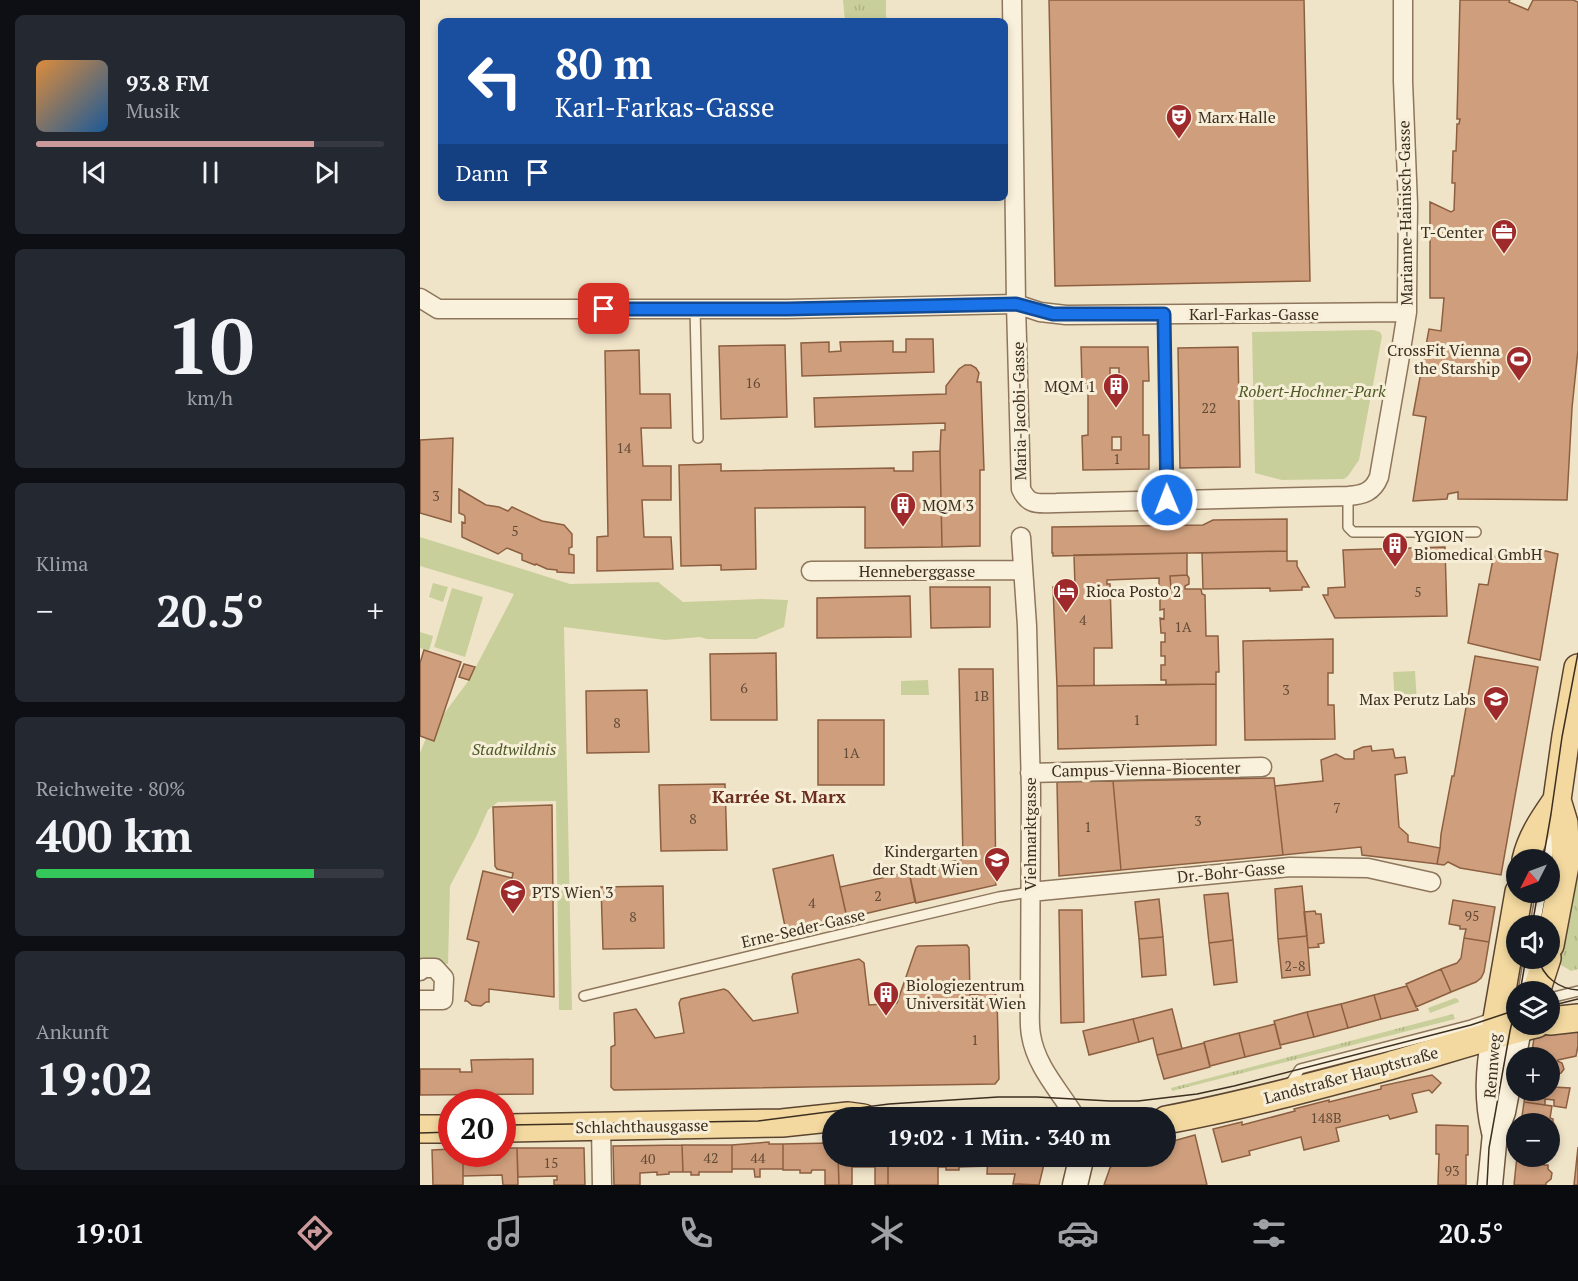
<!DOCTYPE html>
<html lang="de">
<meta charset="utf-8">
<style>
:root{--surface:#171b24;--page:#242831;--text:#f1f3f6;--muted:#9ea1a6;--line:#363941;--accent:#cc999b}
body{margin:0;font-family:"PT Serif",serif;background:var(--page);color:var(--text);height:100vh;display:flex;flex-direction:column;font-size:22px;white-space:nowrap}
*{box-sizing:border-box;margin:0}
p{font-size:20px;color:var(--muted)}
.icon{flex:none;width:33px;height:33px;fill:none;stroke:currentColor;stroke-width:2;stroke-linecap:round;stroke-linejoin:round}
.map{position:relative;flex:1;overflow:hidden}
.drawer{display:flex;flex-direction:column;gap:15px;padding:15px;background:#0d0f14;width:420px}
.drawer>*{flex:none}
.top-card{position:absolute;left:18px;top:18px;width:570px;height:183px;border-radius:9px;box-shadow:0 3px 9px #0003;background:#1a4fa0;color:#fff;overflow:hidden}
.needle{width:39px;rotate:228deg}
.fabs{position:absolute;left:1086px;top:849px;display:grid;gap:12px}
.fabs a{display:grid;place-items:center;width:54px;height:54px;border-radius:50%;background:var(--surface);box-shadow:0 3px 9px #0003;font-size:30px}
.speed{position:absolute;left:18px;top:1089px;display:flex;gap:12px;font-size:30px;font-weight:700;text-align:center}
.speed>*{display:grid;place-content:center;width:78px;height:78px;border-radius:50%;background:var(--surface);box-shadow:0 3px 9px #0003;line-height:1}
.speed .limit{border:9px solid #d22;background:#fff;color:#111}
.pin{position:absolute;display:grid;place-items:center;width:51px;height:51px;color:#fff;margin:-26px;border-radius:12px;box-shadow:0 3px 9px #0006}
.me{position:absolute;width:66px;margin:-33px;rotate:359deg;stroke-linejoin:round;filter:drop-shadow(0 0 4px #0008)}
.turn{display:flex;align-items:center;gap:21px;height:126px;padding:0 18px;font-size:27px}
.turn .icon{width:78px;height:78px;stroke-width:2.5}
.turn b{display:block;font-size:42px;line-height:51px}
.then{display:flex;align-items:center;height:57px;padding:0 18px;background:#0003;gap:12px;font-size:22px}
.big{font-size:45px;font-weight:700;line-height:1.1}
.drawer .widget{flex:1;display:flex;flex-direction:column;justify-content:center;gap:9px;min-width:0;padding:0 21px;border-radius:9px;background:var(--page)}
.drawer .dial{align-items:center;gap:0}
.dial b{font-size:78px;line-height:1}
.song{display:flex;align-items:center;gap:18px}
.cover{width:72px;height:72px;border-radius:9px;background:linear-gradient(135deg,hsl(30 70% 55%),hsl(210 70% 35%))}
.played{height:6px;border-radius:3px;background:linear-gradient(90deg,var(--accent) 80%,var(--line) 80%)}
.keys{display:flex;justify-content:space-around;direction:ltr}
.heat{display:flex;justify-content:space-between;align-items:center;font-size:33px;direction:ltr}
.charge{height:9px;border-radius:4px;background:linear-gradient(90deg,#34c759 80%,var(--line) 0)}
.trip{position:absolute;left:402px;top:1107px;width:354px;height:60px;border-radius:30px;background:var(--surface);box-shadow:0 3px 9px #0003;font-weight:700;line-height:60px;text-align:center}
.tab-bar{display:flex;height:96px;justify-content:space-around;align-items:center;background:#090b0e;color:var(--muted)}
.tab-bar .icon{width:42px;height:42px}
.tab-bar .current{color:var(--accent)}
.tab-bar b{font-size:27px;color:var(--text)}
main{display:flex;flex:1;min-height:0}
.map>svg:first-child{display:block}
.grass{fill:url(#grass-tufts)}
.park{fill:#c9cf9b}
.building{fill:#cf9f7d;stroke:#8d5f41;stroke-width:1.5;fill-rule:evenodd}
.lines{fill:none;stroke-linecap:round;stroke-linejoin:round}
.service-casing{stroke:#8d765c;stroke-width:12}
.minor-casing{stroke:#8d765c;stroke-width:21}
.secondary-casing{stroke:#6f573f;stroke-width:27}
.primary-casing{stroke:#5b4430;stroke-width:30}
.service{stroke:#faf1dc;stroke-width:9}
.minor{stroke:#faf1dc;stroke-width:18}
.secondary{stroke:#faf1dc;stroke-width:24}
.primary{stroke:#f3d9a0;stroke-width:27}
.tram{stroke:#3d2e20;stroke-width:1.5}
.route-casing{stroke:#114b97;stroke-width:15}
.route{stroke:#1a73e8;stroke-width:10}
.labels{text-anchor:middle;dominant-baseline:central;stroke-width:6;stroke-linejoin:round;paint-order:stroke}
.number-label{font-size:14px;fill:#624a37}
.poi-label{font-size:16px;fill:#3d2e20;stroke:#f7eed8;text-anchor:start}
.street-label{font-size:16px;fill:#3d2e20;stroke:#f7eed8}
.park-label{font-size:16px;font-style:italic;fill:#4d5a26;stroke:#f7eed8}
.neighbourhood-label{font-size:18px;font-weight:bold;fill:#6b2e1e;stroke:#f7eed8}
</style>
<main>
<section class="drawer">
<div class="widget">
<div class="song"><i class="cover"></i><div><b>93.8 FM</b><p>Musik</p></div></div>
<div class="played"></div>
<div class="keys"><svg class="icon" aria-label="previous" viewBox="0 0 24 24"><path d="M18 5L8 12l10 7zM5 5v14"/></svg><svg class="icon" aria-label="pause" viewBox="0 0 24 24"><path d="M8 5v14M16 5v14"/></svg><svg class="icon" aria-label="next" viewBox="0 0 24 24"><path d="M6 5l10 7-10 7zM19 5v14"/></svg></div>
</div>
<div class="widget dial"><b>10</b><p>km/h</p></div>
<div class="widget"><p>Klima</p>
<div class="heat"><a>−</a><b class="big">20.5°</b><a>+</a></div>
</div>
<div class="widget"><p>Reichweite · 80%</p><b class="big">400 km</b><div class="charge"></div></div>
<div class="widget"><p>Ankunft</p><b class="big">19:02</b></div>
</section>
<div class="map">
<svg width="1158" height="1185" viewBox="0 0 1158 1185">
<defs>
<pattern id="grass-tufts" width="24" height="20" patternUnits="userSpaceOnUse" patternTransform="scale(1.5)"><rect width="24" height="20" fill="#c9cf9b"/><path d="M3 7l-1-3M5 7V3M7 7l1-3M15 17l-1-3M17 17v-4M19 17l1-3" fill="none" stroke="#aeb285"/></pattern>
</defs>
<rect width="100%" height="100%" fill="#f0e4c8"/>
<path class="grass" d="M423 0H466V16L468 21H425Z
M1157 828H1158V969L1151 971 1141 965 1138 954Z
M1035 998 1038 999 1039 1002 1010 1013 1008 1008Z
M1033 1014 1035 1019 752 1091 751 1088Z"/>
<path class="park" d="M954 330 960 332 962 336 939 460 928 476 924 479 862 480 835 473 832 332Z
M0 537 150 584 238 582 263 602 342 599 368 600 364 627 336 639H287L280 637 245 640 144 627 152 1010H139L136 801 78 802 68 810 56 837 30 886 28 964 4 963 0 965V753L6 738 49 680 94 594 0 566Z
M13 583 28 587 23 602 9 597Z
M32 588 63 597 45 657 14 647Z
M0 632 13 636 9 651 0 648Z
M995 671 997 702 975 703 973 672Z
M508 680 509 695H481V681Z"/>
<path class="building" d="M629 0H884L890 281 635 286Z
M1040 0H1090L1089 2 1108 10 1113 0H1153L1158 2V350L1152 408 1147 500 1038 499V492L1028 494 1027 499 993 501 1006 417 993 415 1009 329 1021 331 1024 298H1010V202L1031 212 1034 210 1035 183H1032L1033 151H1036L1037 124H1039L1040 119H1037Z
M486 339H513L514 372 382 376 381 343 409 342V352L421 351 420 342 473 341V352H486Z
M365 345 367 417 301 419 299 346Z
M661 347H728L729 381H723V435H729V469L663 470 662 436 668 435V383H662ZM690 368H699V380L690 381ZM692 437H701V450H692Z
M818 347 820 467 760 468 758 348Z
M219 350 220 394H250L251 428H221L223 466H251V500H222L224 537H251L253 569 177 571V537L188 536 185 351Z
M545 365H551L556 368 559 373 557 382H561L564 470H560V546L522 547 520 451 521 430H525V423L395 427 394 398 526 394V386L539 369Z
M33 438 32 477 31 522 0 513V440Z
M520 451 522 547 445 548V507L335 508 336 569 301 570V565L261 566 259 465 301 464V471L474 468V471H493V452Z
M39 489 66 505 79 507 88 511 92 507 122 521 144 525 152 534V547L149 548V554L154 555V573L137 572V570L127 569 116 564 115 565 102 560V554L87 548 78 554 42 537V522L45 523V517L44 515 39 513Z
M867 519V551L633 556V553H632V527L783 525 793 520Z
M1025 547 1027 616 915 618 903 595H908V588L925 587 923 550Z
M1112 550H1122L1138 554 1120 660 1048 643 1059 584 1068 585 1073 559 1077 553 1082 552 1090 551 1112 555Z
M867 551V561H877V566L889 587H882V590L850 591V588L783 589 782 553Z
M767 553V575L750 576 751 589H739V578L687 580V584H690L692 648H674V686H637L633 587 655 586 654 555Z
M767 575 769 578V584L765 586V589H781L782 594 785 595 786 636H798L799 672H796V684L746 685V680H741V665H745V656H741V642H745V633H741L740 618 744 619V609L740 610V595H744V589H751L750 576Z
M510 587H570V627L511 628Z
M490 596 491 637 397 638V598Z
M913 639V673H908V705H914L915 739 825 740 823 641Z
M4 650 41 662 14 741 0 736V663Z
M356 653 357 720H291L290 654Z
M1055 656 1118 667 1081 875 1040 868 1028 862 1024 865 1017 864 1020 848 1021 834 1032 776H1034Z
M44 664 55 667 49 680 39 677Z
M539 669H573L576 885 496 903 489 872 543 859Z
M796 684V745L638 749 637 686Z
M227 690 229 752 167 753 166 691Z
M398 720H464V785H398Z
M951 746 952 751 973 749 975 758 985 757 987 773 975 775 979 827 988 835V842L1020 848 1017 864 942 855 941 847 863 855 855 786 903 781 901 760 916 754 925 759H934V751L943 747Z
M854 778 863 855 701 870 693 781Z
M693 781 701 870 639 876 637 782Z
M305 784 307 850 241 851 239 785Z
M132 805 134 997 69 989V1002H66L61 1006 52 1005 47 1001H45L59 942 47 939 63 871 92 878 93 873 77 869 75 866 73 807Z
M413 855 427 918 366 931 353 869Z
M489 872 495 902 427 918 420 887Z
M243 886 244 948 183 949 181 887Z
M882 886 887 936 858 939 855 889Z
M808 893 813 940 789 943 784 895Z
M739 899 743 937 719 939 715 902Z
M1033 900 1075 907 1069 942 1044 938 1046 929H1040V926L1029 924Z
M639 910H662L664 1022 641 1023Z
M895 911 896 914H901L904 943 898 944 899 947 888 948 884 912Z
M887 936 890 975 862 978 858 939Z
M743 937 746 975 722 977 719 939Z
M1044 938 1069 942 1064 972 1061 978 1056 982 1031 992 1021 969 1037 963 1041 958Z
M813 940 817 982 794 985 789 943Z
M547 945 549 948 550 995 573 992 577 996 579 1079 575 1084 194 1090 191 1087V1047L195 1045 194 1013 216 1009 235 1038 264 1033 259 1003 261 999 304 989 308 991 333 1021 378 1013 372 977 373 974 439 959 444 963 449 1005 477 1003 496 948 498 946Z
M1021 969 1031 992 996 1007 986 984Z
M987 986 998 1010 961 1019 954 995Z
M954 995 961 1019 928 1028 921 1004Z
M921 1004 928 1028 894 1037 887 1012Z
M752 1009 762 1049 737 1055 733 1038 719 1042 713 1019Z
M887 1012 894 1037 860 1045 854 1021Z
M713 1019 719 1042 669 1055 663 1031Z
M855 1024 861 1048 825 1057 819 1033Z
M1158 1028V1046L1156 1056 1138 1060 1137 1061 1142 1063 1144 1069 1141 1073 1135 1074 1134 1087 1150 1088 1146 1108 1134 1106V1100L1125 1099V1105L1104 1102 1106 1090H1130V1058H1111L1114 1038Z
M819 1033 825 1057 790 1066 784 1042Z
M784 1043 790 1067 744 1079 737 1055Z
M113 1059V1094L0 1095V1069H40V1072H52L51 1060Z
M1012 1075 1021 1083 1012 1093 1009 1090 992 1094 997 1112 970 1119 968 1115 916 1128 919 1141 884 1150 881 1137 829 1151 830 1155 802 1162 793 1129 822 1122V1125L875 1111 874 1109 909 1100V1102L961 1089V1086Z
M1104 1102 1132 1106 1130 1118 1133 1119V1122L1136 1127V1132L1131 1136V1141H1130V1124H1101Z
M1016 1125 1048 1126V1155H1046V1185H1018L1019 1154H1016Z
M775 1135 787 1185H684L690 1168 701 1156H746V1143Z
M349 1142V1144H363V1169H340V1177H335L334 1169H312V1145Z
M412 1143V1156H418L419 1185H405V1170H392L391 1173H380V1170H363V1144Z
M262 1145 263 1172H249V1174L237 1175V1172L220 1173V1185H194L193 1146Z
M262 1145H312V1172H279V1175H271V1172H263Z
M1158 1147V1185H1154Z
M82 1148H97L98 1185H83L82 1175 43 1176V1154H82Z
M97 1148H164L165 1185H134V1180H137V1176L98 1177Z
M32 1149V1154H43V1185H13L12 1150Z
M418 1156H468V1185H455V1167H432V1185H419Z
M468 1156H518V1185H468Z
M518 1156H568V1166L539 1167V1170H526V1167H519Z
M568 1156H626L619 1185 593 1184 595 1174H567Z
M1097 1156H1125L1124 1165H1128V1169L1132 1173 1131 1179 1126 1183V1185H1094Z"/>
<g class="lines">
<g class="service-casing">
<path id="service" d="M275 309 278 438
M744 314 747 500
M928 496V527L933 532H1056
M1127 860 1133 826
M1115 926 1121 892
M1103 992 1109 958
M164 996 359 949 579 897 610 892
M1130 998 1158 991
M868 1087 880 1069 1051 1025 1096 1010"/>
</g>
<g class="minor-casing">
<path id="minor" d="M592 0 596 304 601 489C609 507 620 503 636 503L928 496C943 495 953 492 959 477L979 362 987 312V298L988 205 983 81V0
M0 298 18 309H367L596 304 620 312 646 315 987 312
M601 537 607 626 611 791 610 1002C610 1013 609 1024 611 1035 616 1067 640 1091 656 1118
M391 571 602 570
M610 773 842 767
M610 892 870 867 948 868 1011 882
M0 971 3 968H15L24 978 23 1000H0
M181 1126 182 1185"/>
</g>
<g class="secondary-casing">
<path id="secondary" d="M1074 1036C1068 1069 1066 1099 1074 1132
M655 1185 660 1164 661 1156
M1070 1185 1075 1133 1083 1112 1099 1029"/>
</g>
<g class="primary-casing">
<path id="primary" d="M1106 860C1111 837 1124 819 1137 800
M1130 945 1146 860 1144 823 1137 800 1146 736 1158 668
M1116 992 1127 958
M1130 1021 1158 1018
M1074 1036 1099 892
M746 1120C821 1106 896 1086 969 1066 1018 1052 1067 1036 1116 1024
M82 1128 362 1123 428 1116 443 1118
M0 1129H32"/>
</g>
<use href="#service" class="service"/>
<use href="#minor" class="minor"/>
<use href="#secondary" class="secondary"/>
<use href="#primary" class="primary"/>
<path class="tram" d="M1123 860 1131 814 1142 737 1158 653
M1112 926 1118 892
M1118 958C1123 977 1139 989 1158 990
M1100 992 1106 958
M1130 1006 1158 999
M82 1125 338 1121 469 1104 578 1097H617L690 1101H718L777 1094 814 1086 1051 1025 1096 1010
M0 1133 32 1132
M1067 1185 1069 1148 1090 1031 1096 1005"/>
</g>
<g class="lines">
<g class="route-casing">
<path id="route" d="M184 309H367L596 304 633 314H744L747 500"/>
</g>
<use href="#route" class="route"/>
</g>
<defs>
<g id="theatre-pin" transform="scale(1.35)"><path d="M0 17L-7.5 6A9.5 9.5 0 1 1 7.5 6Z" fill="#9e2a2b" stroke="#f7eed8"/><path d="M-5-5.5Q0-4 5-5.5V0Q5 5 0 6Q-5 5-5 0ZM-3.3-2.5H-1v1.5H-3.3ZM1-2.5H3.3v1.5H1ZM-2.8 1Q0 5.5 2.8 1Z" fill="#fff"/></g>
<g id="office-pin" transform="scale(1.35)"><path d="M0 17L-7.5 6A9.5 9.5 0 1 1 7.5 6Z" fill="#9e2a2b" stroke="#f7eed8"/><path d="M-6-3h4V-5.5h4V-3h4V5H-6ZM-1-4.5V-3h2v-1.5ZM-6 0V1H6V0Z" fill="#fff"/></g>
<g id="stadium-pin" transform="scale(1.35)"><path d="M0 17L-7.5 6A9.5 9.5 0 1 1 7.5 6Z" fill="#9e2a2b" stroke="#f7eed8"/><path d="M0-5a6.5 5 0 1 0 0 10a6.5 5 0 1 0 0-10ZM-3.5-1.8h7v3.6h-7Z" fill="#fff"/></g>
<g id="building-pin" transform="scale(1.35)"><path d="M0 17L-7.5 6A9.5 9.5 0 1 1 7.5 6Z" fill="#9e2a2b" stroke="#f7eed8"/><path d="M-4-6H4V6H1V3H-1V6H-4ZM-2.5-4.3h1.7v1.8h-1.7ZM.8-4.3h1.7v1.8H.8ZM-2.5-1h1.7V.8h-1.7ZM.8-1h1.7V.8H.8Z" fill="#fff"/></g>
<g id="hotel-pin" transform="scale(1.35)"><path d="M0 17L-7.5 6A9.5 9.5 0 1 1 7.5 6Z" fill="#9e2a2b" stroke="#f7eed8"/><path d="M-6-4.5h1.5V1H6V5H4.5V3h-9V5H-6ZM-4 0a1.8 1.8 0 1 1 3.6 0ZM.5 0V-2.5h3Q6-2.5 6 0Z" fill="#fff"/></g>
<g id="university-pin" transform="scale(1.35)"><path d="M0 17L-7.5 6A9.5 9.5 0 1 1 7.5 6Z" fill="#9e2a2b" stroke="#f7eed8"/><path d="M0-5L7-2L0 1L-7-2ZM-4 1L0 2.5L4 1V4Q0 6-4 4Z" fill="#fff"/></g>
<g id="school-pin" transform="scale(1.35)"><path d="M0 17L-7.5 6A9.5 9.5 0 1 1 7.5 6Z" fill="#9e2a2b" stroke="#f7eed8"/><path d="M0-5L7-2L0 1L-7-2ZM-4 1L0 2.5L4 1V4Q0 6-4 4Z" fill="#fff"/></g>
</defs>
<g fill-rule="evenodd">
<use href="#theatre-pin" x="759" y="117"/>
<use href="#office-pin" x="1084" y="232"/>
<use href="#stadium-pin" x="1099" y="359"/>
<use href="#building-pin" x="696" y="386"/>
<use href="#building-pin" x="483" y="505"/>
<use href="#building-pin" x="975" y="545"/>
<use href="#hotel-pin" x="646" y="591"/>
<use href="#university-pin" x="1076" y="699"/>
<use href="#school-pin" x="577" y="860"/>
<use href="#school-pin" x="93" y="892"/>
<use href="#building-pin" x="466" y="994"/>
</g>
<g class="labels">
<g class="number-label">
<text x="333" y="382">16</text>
<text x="789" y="407">22</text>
<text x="204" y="447">14</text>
<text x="697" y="458">1</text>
<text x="16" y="495">3</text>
<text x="95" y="530">5</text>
<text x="998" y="591">5</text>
<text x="663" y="619">4</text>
<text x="763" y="626">1A</text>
<text x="324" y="687">6</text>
<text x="866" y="689">3</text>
<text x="561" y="695">1B</text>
<text x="717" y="719">1</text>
<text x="197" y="722">8</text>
<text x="431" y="752">1A</text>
<text x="917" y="807">7</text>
<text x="273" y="818">8</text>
<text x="778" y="820">3</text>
<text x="668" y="826">1</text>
<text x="458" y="895">2</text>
<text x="392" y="902">4</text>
<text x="1052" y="915">95</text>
<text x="213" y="916">8</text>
<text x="875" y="965">2-8</text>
<text x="555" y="1039">1</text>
<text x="906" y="1117">148B</text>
<text x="291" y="1157">42</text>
<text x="338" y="1157">44</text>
<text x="228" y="1158">40</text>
<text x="131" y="1162">15</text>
<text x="1032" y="1170">93</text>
</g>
<g class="poi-label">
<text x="778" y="117">Marx Halle</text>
<text x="1064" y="232" text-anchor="end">T-Center</text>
<text x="1080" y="350" text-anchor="end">CrossFit Vienna<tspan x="1080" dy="18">the Starship</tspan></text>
<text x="676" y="386" text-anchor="end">MQM 1</text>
<text x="502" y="505">MQM 3</text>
<text x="994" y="536">YGION<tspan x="994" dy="18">Biomedical GmbH</tspan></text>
<text x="666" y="591">Rioca Posto 2</text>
<text x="1056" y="699" text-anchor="end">Max Perutz Labs</text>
<text x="558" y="851" text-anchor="end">Kindergarten<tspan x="558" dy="18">der Stadt Wien</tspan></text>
<text x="112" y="892">PTS Wien 3</text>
<text x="486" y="985">Biologiezentrum<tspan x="486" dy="18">Universität Wien</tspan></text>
</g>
<g class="street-label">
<text transform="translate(985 213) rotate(-91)">Marianne-Hainisch-Gasse</text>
<text x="834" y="314">Karl-Farkas-Gasse</text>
<text transform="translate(599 411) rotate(-91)">Maria-Jacobi-Gasse</text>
<text x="497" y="571">Henneberggasse</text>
<text transform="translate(726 769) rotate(-1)">Campus-Vienna-Biocenter</text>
<text transform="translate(610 834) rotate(-90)">Viehmarktgasse</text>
<text transform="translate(811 872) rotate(-5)">Dr.-Bohr-Gasse</text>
<text transform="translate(383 928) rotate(-13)">Erne-Seder-Gasse</text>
<text transform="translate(1072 1066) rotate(-85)">Rennweg</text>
<text transform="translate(931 1075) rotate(-15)">Landstraßer Hauptstraße</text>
<text transform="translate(222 1126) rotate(-1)">Schlachthausgasse</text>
</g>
<g class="park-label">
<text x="892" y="391">Robert-Hochner-Park</text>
<text x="94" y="749">Stadtwildnis</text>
</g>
<g class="neighbourhood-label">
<text x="359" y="796">Karrée St. Marx</text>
</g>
</g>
</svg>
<div class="fabs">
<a><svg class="needle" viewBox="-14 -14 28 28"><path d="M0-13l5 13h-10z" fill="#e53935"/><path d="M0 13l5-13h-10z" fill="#9ea1a6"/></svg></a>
<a><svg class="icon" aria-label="sound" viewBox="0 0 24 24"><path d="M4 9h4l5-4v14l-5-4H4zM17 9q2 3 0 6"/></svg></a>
<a><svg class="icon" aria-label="layers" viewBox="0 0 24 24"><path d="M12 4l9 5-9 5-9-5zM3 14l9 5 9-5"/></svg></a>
<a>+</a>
<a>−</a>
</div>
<div class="speed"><div class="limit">20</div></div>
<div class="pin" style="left:184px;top:309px;background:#d93025"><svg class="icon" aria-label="arrive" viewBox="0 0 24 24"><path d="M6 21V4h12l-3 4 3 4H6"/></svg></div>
<svg class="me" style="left:747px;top:500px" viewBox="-20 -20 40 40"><circle r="17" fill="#1a73e8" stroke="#fff" stroke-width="3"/><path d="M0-11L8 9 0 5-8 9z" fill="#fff"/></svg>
<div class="trip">19:02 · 1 Min. · 340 m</div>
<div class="top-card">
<div class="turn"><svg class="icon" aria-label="left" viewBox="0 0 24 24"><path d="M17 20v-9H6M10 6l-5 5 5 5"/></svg><div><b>80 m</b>Karl-Farkas-Gasse</div></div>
<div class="then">Dann<svg class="icon" aria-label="arrive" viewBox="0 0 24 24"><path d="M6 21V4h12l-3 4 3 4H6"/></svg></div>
</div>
</div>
</main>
<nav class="tab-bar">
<b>19:01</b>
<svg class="icon current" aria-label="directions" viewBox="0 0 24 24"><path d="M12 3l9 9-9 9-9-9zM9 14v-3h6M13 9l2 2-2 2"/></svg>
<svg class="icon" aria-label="music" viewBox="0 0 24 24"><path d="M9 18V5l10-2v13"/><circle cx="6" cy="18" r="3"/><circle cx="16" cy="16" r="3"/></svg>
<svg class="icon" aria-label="phone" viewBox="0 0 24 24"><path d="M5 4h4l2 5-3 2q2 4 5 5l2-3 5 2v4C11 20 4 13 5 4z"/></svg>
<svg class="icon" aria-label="climate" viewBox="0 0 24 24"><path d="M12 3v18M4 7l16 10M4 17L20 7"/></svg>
<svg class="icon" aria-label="car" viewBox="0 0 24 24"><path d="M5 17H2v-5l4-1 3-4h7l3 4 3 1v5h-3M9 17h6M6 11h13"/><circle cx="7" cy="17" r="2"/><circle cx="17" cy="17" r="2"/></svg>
<svg class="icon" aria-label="filters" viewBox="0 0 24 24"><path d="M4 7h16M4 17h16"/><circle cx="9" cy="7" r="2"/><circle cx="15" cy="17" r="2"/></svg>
<b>20.5°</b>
</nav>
